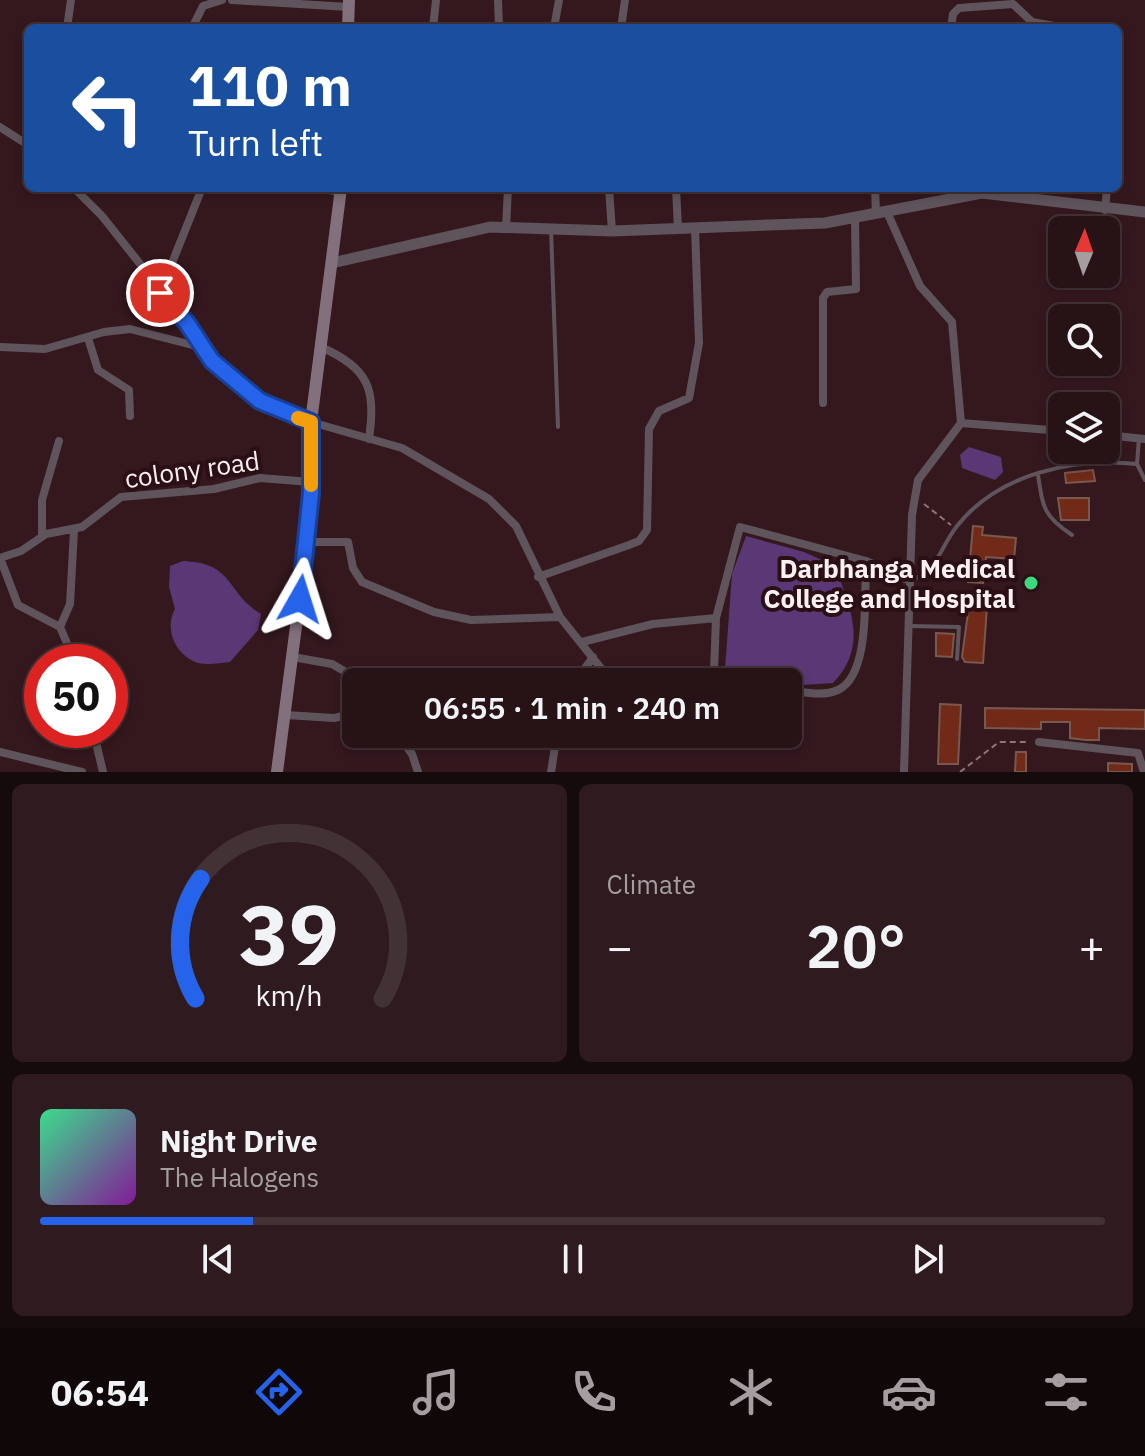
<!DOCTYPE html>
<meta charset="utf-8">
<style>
:root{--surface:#271216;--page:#2f1b1f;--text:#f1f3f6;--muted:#a49ea1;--line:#433235;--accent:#2563eb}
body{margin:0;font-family:"IBM Plex Sans",sans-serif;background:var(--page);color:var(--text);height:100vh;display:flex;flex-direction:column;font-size:30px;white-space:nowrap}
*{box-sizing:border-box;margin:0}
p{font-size:26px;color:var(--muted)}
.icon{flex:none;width:44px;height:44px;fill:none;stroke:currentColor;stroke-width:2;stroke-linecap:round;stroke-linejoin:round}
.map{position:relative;height:772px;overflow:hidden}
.details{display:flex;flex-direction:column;gap:12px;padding:12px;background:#150a0c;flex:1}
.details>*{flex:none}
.banner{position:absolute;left:24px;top:24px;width:1098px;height:168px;border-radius:12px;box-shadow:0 4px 12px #0003,0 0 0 2px var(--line);background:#1a4fa0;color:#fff;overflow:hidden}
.needle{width:52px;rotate:2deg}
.controls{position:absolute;left:1048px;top:216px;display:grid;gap:16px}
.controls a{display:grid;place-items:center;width:72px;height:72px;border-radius:12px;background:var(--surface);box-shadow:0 4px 12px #0003,0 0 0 2px var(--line);font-size:40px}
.speed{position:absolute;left:24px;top:644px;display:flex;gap:16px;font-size:40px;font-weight:700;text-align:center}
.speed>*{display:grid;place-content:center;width:104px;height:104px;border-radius:50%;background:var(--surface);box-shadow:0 4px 12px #0003,0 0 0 2px var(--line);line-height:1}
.speed .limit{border:12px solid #d22;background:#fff;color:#111}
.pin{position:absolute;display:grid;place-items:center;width:68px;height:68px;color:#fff;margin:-34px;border:4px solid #fff;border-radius:50%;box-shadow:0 2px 8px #0007}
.me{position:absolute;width:88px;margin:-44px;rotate:6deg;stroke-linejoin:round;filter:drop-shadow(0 0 6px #0008)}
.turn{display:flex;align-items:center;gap:28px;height:168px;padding:0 32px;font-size:36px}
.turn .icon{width:104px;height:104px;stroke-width:2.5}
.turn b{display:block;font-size:56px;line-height:68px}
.big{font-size:60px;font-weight:600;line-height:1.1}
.details .card{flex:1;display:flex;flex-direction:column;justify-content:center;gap:12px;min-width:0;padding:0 28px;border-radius:12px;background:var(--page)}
.details .dial{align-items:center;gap:0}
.dial svg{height:208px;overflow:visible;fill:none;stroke:var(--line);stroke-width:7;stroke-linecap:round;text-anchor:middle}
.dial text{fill:var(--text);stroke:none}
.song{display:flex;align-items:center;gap:24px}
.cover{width:96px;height:96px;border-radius:12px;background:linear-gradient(135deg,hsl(150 70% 55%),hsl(290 70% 35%))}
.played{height:8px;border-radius:4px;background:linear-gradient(90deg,var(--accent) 20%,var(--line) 20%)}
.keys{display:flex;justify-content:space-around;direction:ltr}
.heat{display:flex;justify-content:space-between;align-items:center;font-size:44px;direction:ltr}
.details .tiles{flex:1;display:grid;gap:12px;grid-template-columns:1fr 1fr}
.card:last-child{grid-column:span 2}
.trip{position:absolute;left:342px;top:668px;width:460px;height:80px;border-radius:12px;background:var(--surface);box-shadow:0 4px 12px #0003,0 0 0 2px var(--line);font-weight:600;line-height:80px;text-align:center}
.menu{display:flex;height:128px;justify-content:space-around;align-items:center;background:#100709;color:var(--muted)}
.menu .icon{width:56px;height:56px}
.menu .on{color:var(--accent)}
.menu b{font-size:36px;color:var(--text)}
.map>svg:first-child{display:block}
.water{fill:#5a3875}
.building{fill:#702a17;stroke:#79584f;stroke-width:2}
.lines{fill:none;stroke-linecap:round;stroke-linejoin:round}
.path{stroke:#8b767a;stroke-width:2;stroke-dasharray:6 4;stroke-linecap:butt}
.service{stroke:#60545c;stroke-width:4}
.minor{stroke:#60545c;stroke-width:8}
.tertiary{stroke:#60545c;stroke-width:11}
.secondary{stroke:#83707d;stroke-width:12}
.route-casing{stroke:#184099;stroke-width:20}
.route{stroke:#2563eb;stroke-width:14}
.slow{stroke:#f59e0b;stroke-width:14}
.poi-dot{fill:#3dd77e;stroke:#2a0f15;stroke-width:3}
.labels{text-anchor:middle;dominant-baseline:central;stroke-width:8;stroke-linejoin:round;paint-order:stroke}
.street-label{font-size:26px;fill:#fcf0f2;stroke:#2a0f15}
.poi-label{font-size:26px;font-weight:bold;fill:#fcf0f2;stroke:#2a0f15;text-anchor:end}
</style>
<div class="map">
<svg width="1145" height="772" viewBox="0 0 1145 772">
<rect width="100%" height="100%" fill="#34181e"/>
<path class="water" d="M969 447 1001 457 1003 472 995 480 962 468 960 455Z
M746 536 804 552 835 566C850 608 869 645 833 683L803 685 725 669 732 574Z
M183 561C235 563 225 592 261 614L258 630 230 662C218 663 203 667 191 660 173 650 165 626 175 609L169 587 170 566Z"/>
<path class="building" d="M1093 470 1095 481 1066 483 1065 473Z
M1058 498H1089V520H1061Z
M973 526 983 527 982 535 1016 538 1014 559 986 557 983 583 968 582Z
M969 605 987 607 983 663 965 662 962 657Z
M936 633 954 634 952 657 936 656Z
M940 704 961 705 958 764H938Z
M985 708 1145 710V729L1099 728V740H1086L1070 738V722H1041V729L985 728Z
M1016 752H1026V772H1015Z
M1108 763 1132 764V772H1108Z"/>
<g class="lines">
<path class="path" d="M924 504 951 525
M960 772 999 742H1028"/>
<path class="service" d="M551 229 558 427
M1139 438 1137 464 1145 480
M1038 475C1043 507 1043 516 1072 535
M910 581C940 568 939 549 957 526 998 474 1073 457 1137 464
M910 626 959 627 957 659"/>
<path class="minor" d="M232 0 349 7
M498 0 499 28
M67 28 71 0
M192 28 203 6 222 0
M433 28 436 0
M554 28 559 0
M621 28 625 0
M951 28 953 14 959 8 1013 4 1032 22 1065 28
M0 127 28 145
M74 188 102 216 187 323 205 355 260 401 311 422 402 448 489 499 516 526 560 617 612 682
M316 188 341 192
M609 188 612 231
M676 188 678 229
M875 188 876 214
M1105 210 1107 188
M887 212 920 286 952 322 961 423
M506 228 508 188
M160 293 202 188
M88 338 98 370 129 390 130 416
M0 347 45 349 104 332 130 329 200 347
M321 347C369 369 376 388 369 439
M823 403V298L827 292 856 289 855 218
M1106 435 1145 439
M42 536V500L59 441
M307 542H348L353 568 362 582 434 612 471 620 560 617
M866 561 910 581
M538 577 629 545 639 541 647 530 649 429 659 411 689 398 699 343 695 228
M60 627 70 604 74 530
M582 642 653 624 716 618
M293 657 332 664 363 682
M75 662 60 627 18 605 0 558 21 551 46 534 82 527 121 497 214 489 260 478 311 482
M575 682 593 657
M749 682 714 672 716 618 740 527 866 561C864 593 871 675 838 690 822 697 805 692 788 690
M286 715 334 718 356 713
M93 730 103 772
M397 734 412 754 418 772
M1039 742 1138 753 1144 772
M0 752 82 772
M551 772 557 734
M904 772 912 515 918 480 961 423 1062 431"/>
<path class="tertiary" d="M332 263 490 227 612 231 825 223 982 193 1145 212"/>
<path class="secondary" d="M348 28 349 0
M277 772 307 542 311 493V422L341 188"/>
</g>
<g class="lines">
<g class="route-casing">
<path id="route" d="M160 293 187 323 212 361 260 401 311 422V493L300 599"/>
</g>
<use href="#route" class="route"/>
<path class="slow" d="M298 418 311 422V485"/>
</g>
<circle class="poi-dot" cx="1031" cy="583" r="8"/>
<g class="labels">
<g class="street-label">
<text transform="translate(192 469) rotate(-8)">colony road</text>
</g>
<g class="poi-label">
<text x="1015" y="568">Darbhanga Medical<tspan x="1015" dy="30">College and Hospital</tspan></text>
</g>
</g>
</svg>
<div class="controls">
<a><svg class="needle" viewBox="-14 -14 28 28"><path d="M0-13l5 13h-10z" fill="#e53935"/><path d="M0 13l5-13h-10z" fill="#a49ea1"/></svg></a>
<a><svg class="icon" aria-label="search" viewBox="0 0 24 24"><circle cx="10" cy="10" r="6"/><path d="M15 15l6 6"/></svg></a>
<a><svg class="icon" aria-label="layers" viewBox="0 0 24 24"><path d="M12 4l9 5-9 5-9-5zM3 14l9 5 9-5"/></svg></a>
</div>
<div class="speed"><div class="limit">50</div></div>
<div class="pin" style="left:160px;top:293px;background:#d93025"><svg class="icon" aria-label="arrive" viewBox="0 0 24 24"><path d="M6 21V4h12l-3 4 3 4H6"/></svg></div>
<svg class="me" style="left:300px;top:599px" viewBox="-20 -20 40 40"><path d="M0-17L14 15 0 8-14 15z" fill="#2563eb" stroke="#fff" stroke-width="4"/></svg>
<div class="trip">06:55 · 1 min · 240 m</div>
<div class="banner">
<div class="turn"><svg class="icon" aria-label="left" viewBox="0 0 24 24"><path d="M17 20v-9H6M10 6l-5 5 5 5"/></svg><div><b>110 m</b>Turn left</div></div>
</div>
</div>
<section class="details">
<div class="tiles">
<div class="card dial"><svg viewBox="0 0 100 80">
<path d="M14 69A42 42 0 1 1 86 69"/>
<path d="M14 69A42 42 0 0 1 16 23" stroke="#2563eb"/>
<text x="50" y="56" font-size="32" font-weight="700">39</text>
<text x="50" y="72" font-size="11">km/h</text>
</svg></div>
<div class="card"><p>Climate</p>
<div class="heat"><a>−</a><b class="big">20°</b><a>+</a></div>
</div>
<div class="card">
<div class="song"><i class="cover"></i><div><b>Night Drive</b><p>The Halogens</p></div></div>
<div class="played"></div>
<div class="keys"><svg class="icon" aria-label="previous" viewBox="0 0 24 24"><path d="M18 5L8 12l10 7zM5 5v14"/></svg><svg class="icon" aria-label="pause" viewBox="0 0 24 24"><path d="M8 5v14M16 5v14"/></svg><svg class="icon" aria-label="next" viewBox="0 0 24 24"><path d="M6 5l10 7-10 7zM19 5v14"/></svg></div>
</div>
</div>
</section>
<nav class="menu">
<b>06:54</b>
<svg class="icon on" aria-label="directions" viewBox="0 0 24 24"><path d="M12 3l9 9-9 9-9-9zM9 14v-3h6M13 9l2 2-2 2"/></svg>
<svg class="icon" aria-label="music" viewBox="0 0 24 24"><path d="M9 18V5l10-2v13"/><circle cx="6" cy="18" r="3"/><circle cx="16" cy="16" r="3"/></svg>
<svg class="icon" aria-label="phone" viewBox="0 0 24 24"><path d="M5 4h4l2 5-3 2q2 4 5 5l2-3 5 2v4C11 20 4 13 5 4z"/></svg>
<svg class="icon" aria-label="climate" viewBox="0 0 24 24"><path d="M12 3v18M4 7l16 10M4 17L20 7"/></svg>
<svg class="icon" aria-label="car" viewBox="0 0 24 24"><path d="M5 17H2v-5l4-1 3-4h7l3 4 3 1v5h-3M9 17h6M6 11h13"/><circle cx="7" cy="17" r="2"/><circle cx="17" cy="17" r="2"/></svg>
<svg class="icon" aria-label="filters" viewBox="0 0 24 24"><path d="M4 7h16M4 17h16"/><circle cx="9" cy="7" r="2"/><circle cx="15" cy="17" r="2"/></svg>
</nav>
